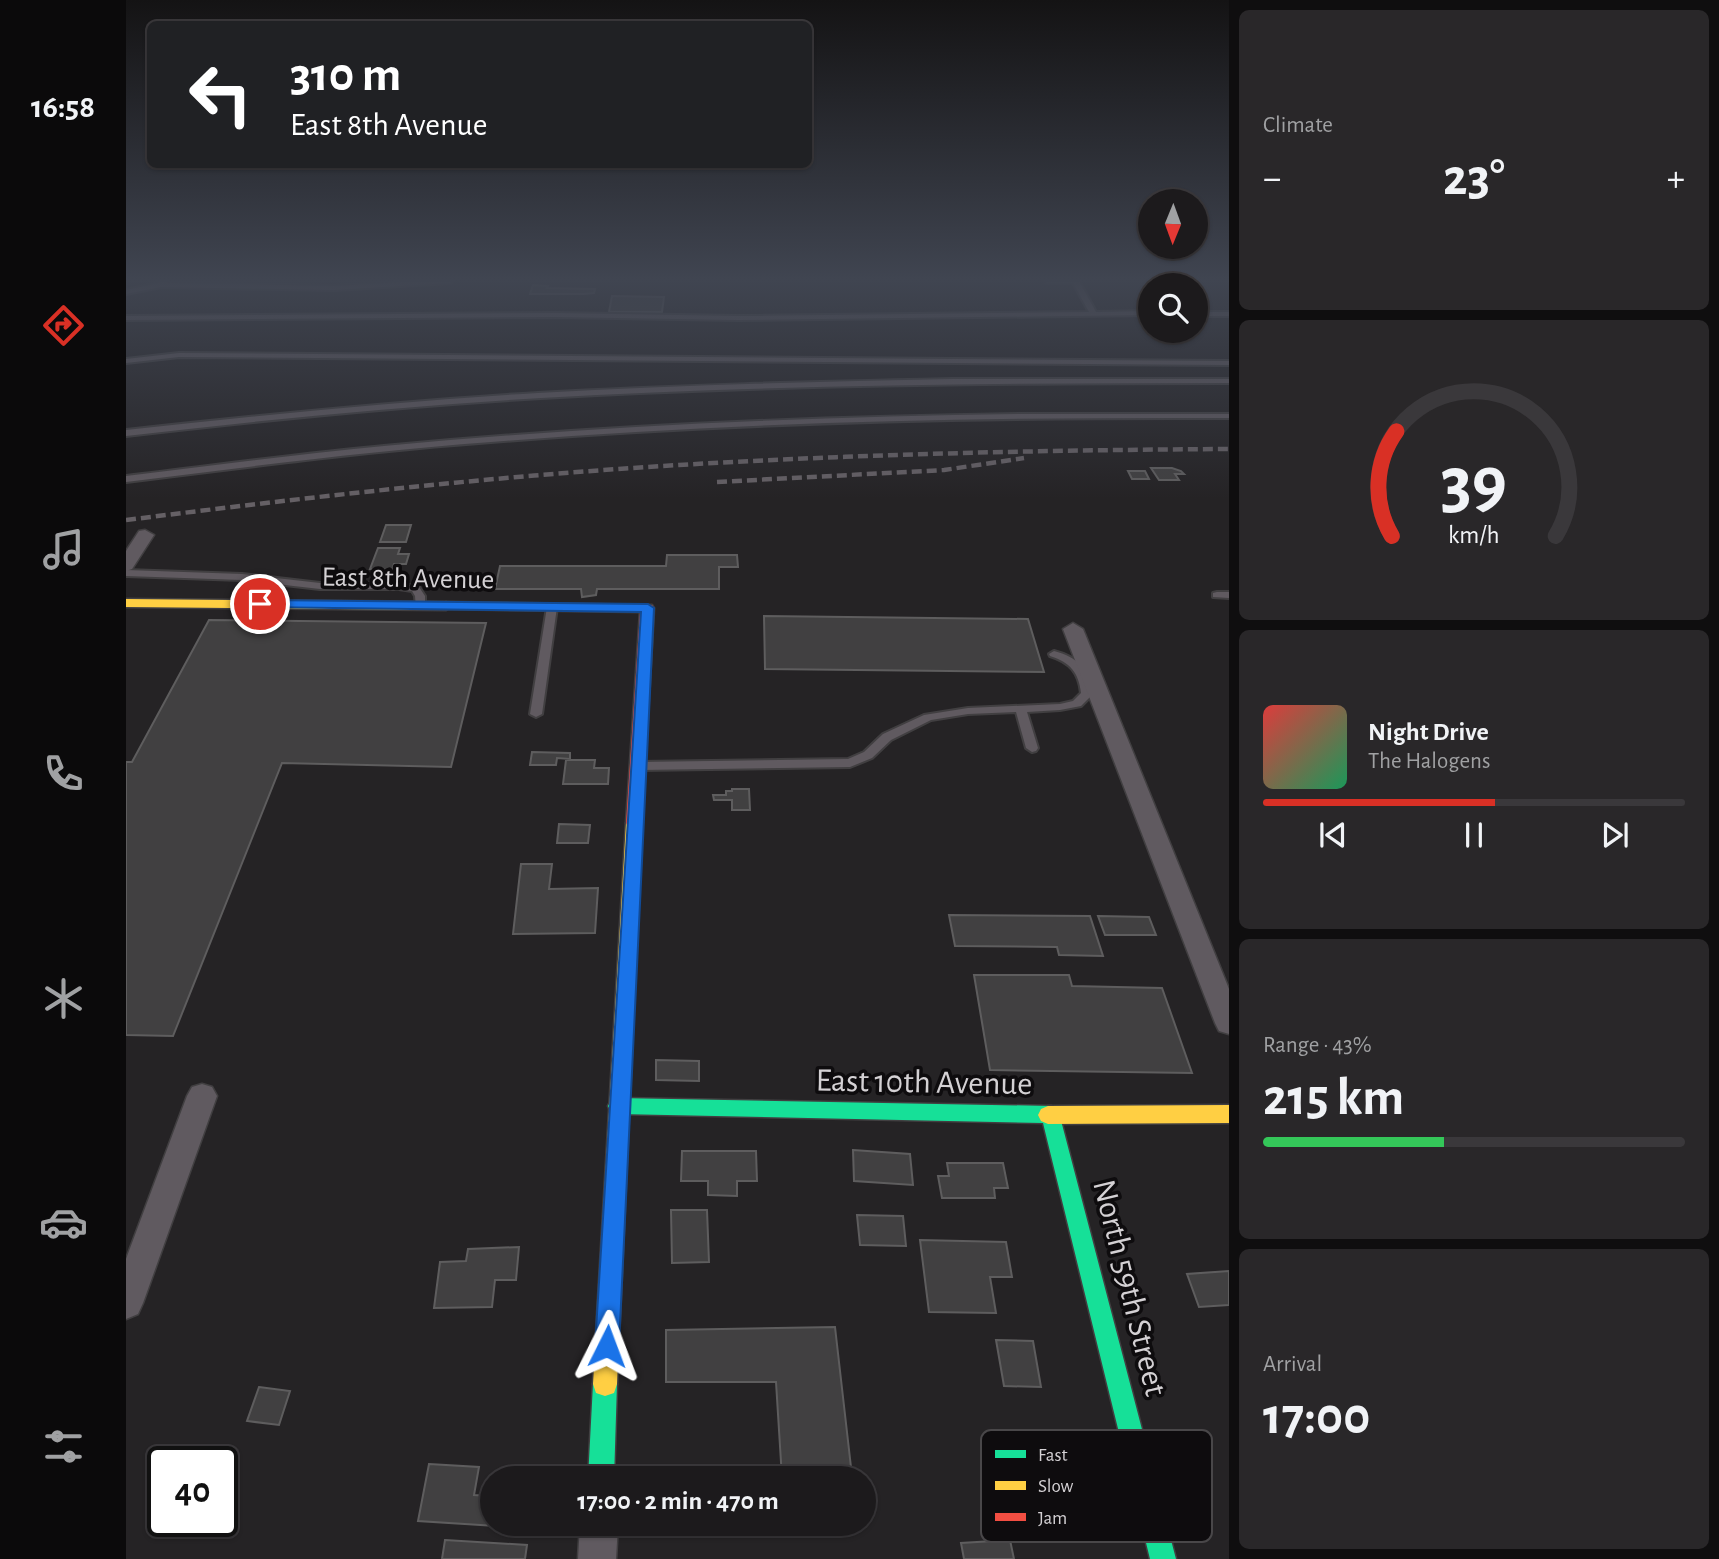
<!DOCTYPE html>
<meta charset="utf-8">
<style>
:root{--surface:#1c1a1c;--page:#292729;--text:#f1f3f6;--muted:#a0a1a3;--line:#3a383b;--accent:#d93025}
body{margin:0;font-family:"Alegreya Sans",sans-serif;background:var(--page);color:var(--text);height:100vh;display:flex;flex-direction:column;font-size:26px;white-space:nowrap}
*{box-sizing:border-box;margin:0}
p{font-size:23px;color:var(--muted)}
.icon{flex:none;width:38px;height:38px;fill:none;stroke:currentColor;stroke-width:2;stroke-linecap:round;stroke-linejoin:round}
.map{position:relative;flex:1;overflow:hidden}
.panel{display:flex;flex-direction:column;gap:10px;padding:10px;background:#0f0e0f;width:490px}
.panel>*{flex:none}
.banner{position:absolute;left:21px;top:21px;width:665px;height:147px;border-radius:10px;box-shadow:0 2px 5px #0004,0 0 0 2px var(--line);background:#202124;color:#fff;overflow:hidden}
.needle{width:46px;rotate:181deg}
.fabs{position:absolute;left:1012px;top:189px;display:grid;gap:14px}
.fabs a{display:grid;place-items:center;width:70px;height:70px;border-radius:50%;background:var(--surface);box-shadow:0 2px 5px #0004,0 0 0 2px var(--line);font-size:35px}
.speed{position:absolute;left:21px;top:1446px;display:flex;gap:14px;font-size:35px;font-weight:700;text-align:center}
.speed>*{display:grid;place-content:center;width:91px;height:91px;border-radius:50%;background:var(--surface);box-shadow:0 2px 5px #0004,0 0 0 2px var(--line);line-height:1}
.speed .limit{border:4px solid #111;border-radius:10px;background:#fff;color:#111}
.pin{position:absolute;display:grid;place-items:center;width:60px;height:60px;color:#fff;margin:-30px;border:4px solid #fff;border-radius:50%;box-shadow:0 2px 7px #0007}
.me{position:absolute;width:77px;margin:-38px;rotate:3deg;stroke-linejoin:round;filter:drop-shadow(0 0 5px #0008)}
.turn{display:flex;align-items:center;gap:24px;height:147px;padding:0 28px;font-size:32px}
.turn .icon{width:91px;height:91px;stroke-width:2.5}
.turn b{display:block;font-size:49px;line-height:60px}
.big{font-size:52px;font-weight:700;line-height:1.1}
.panel .card{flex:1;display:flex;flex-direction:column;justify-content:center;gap:10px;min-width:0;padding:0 24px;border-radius:10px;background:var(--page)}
.panel .dial{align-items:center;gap:0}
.dial svg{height:182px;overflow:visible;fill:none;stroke:var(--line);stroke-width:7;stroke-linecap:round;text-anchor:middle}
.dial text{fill:var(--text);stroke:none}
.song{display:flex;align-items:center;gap:21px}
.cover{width:84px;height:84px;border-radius:10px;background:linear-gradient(135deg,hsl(0 70% 55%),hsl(150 70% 35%))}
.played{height:7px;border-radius:4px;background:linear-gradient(90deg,var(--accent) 55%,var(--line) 55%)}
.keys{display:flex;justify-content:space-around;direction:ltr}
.heat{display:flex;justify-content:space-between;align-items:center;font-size:38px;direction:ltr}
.charge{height:10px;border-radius:5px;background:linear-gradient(90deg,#34c759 43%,var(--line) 0)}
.trip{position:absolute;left:354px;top:1466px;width:396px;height:70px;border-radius:35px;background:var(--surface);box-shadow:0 2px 5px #0004,0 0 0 2px var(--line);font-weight:700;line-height:70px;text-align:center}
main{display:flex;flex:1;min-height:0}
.tab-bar{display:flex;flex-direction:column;width:126px;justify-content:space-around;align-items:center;background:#0b0a0b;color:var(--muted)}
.tab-bar .icon{width:49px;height:49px}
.tab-bar .on{color:var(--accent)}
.tab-bar b{font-size:32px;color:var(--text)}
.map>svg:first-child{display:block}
.building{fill:#414041;stroke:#5e5d5e;stroke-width:2}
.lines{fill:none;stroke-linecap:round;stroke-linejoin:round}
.lane-casing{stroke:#413f41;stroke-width:4}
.street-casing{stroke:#413f41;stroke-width:3}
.fast-casing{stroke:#413f41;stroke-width:3}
.slow-casing{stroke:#413f41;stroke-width:3}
.jam-casing{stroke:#413f41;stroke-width:3}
.lane{fill:#605a60;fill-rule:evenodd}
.street{fill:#605a60;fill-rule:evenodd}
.fast{fill:#16e098;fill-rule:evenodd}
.slow{fill:#ffcf43;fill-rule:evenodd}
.jam{fill:#f24e42;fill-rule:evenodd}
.rail{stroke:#656065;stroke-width:4.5;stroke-dasharray:10 5;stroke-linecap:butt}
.route{fill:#1a73e8;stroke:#114b97;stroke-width:2}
.labels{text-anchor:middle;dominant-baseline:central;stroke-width:7;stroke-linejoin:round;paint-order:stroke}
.street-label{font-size:28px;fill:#d4d1d4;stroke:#0e0c0e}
.near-street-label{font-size:33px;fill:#d4d1d4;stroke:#0e0c0e}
.key{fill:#0e0c0e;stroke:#494749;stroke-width:2}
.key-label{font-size:19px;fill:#d4d1d4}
</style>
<main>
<nav class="tab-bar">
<b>16:58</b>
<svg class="icon on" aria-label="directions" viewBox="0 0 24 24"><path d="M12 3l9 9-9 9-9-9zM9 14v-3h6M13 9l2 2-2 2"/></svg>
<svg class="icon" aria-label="music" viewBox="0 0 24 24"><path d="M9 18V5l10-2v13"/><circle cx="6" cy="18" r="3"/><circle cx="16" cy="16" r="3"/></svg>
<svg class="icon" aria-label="phone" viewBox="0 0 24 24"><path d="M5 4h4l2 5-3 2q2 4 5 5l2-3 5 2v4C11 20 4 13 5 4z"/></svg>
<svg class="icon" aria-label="climate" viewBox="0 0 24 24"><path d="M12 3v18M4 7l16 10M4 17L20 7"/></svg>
<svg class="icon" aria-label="car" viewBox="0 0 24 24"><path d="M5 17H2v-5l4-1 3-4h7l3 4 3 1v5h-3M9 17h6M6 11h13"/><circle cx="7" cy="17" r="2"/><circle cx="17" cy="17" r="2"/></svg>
<svg class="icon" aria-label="filters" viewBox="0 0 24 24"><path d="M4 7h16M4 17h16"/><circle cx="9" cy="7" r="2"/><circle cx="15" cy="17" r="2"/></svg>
</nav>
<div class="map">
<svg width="1103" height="1559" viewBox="0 0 1103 1559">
<rect width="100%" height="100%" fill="#252325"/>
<path class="building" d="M407 285 422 286 421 288 469 289 468 293 458 294H404Z
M486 296 538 297 536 312H483Z
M1025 468H1046L1055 471 1058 474H1049L1053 480H1033Z
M1002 471H1019L1023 479H1006Z
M260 525H285L280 542H254Z
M252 548H274L272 554H283L280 564H268L266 570 244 569Z
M541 555H611L612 567H593V589H471L470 595 456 597 455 589H369L374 566H540Z
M638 616 902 619 918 672 639 669Z
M83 620 360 623 325 767 156 763 47 1036 0 1035V762H6Z
M406 752 444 753V759L431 758 430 765H404Z
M440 760H469L468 768H483L482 784H437Z
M606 789H623L624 810H606V800H588L587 795H600V791H606Z
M433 824 464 825 462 843H431Z
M395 864H426L423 889 472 888 469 933 387 934Z
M823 915 964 916 977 956 933 955 931 947 829 946Z
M972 916 1023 917 1030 935H979Z
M848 975H943L946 986 1036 988 1066 1073 864 1070Z
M530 1060 573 1061V1081L530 1080Z
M727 1150 784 1154 787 1185 728 1181Z
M556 1151H630L631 1181H611V1196L582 1195V1181H555Z
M821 1163H877L882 1188H868L869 1198H816L812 1176H823Z
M545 1210H581L583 1262 546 1263Z
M731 1215 777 1216 780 1246 734 1245Z
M794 1240 880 1242 886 1277H864L870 1313 803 1312Z
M393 1247 390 1280H369L366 1307 308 1308 314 1262 340 1261 342 1249Z
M1103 1271V1305L1073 1307 1061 1274Z
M709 1327 726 1476 656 1478 650 1382H540V1330Z
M870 1340 907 1341 915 1387 878 1386Z
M133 1387 164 1391 153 1425 121 1421Z
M303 1464 353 1467 348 1495 366 1496V1524L370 1526 292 1521Z
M319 1540 401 1545 399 1559H316Z
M884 1540 888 1559H838L835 1543Z"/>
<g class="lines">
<g class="lane-casing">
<path id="lane" d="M36 281H42L41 283 208 286 297 281H327L324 283 208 290 35 287 0 294V290L33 283Z
M918 281H953L970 312 1024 311V315L612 320 429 317 0 320V316L429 313 612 316 963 312 947 283H921Z
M1069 312H1103V316H1069Z
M53 353 1103 361V365L53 357 0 363V359Z
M826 379H1103V383C873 383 644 385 415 398 276 406 138 420 0 436V430C137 415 275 401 412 393 550 385 688 382 826 379Z
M892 414H1103V418C857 417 610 422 365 442 242 451 121 467 0 482V476C86 466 171 454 258 446 468 426 680 417 892 414Z
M0 570 116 574 194 583H273L293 587 299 596V606L294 609 290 608 289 596 286 591 273 589H194L116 580 0 576Z
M1091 592H1103V598L1087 597V593Z
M426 604 431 607 416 714 410 717 404 714 421 607Z
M928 651C951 657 964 669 967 694L955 706 934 710 901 712 912 748 910 751 906 752 900 748 890 712 842 714 805 720 765 740 746 758 724 767 513 770 507 766 513 762 722 759 738 752 757 734 798 715 842 708 934 704 947 701 955 693C953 673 944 662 924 656L923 654Z"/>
</g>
<g class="street-casing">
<path id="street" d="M19 530 28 535 6 569 0 571V551L13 531Z
M947 623 957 629 1103 989V1034L1093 1031 1089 1023 937 629Z
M76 1084 86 1087 91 1096 17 1303 12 1314 0 1319V1259L61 1096 66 1087Z
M454 1524H492L490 1559H452Z"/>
</g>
<g class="fast-casing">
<path id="fast" d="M492 1098 925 1106 932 1109 1050 1559H1024L917 1123 492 1114 485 1112 482 1106 485 1100Z
M479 1372 488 1375 491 1384 488 1479H462L467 1384 470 1375Z"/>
</g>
<g class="slow-casing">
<path id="slow" d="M0 599 320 602 327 606 320 610 0 607Z
M508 818 516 823 491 1384 488 1393 479 1396 470 1393 467 1384 500 823Z
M1103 1105V1123L922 1124 915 1121 912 1115 915 1109 922 1106Z"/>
</g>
<g class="jam-casing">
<path id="jam" d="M320 602 526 605 528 608 516 823 514 827H502L500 823 514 612 315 609 313 606Z"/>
</g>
<use href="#lane" class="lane"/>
<use href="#street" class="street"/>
<use href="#fast" class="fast"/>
<use href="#slow" class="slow"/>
<use href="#jam" class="jam"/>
<path class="rail" d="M591 482 818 470 898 458
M0 520C184 497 368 476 553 465 736 454 919 450 1103 449"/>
</g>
<linearGradient id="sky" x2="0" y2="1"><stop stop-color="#141314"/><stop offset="0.56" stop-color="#404551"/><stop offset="1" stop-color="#404551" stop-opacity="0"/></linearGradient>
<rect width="1103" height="499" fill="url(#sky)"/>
<path class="route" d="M134 600 522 604 528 608 493 1346 490 1354 481 1357 473 1354 469 1346 515 612 129 607 127 604Z"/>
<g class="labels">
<g class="street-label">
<text transform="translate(282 579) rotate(1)">East 8th Avenue</text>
</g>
<g class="near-street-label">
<text transform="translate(798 1083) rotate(1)">East 10th Avenue</text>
<text transform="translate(1003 1288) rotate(76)">North 59th Street</text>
</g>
</g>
<rect x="855" y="1430" width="231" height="112" rx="10" class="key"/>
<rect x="869" y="1450" width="31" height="8" fill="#16e098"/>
<rect x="869" y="1481" width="31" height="9" fill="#ffcf43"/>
<rect x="869" y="1513" width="31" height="8" fill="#f24e42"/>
<g class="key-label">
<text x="912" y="1461">Fast</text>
<text x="912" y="1492">Slow</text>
<text x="912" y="1524">Jam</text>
</g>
</svg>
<div class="fabs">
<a><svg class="needle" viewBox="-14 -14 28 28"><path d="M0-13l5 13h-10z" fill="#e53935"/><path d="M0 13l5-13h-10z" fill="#a0a1a3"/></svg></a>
<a><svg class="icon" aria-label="search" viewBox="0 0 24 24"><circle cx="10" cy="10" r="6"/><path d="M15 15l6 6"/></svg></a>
</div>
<div class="speed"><div class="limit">40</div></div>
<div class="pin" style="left:134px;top:604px;background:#d93025"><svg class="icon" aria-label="arrive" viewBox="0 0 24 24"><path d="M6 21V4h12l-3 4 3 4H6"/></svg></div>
<svg class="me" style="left:481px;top:1346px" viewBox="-20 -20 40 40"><path d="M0-17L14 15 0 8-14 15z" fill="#1a73e8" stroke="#fff" stroke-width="4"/></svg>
<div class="trip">17:00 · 2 min · 470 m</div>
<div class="banner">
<div class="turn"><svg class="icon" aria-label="left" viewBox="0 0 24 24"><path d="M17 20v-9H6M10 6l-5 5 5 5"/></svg><div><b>310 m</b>East 8th Avenue</div></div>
</div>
</div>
<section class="panel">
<div class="card"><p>Climate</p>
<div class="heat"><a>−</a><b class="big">23°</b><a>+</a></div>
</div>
<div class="card dial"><svg viewBox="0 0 100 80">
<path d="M14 69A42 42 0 1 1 86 69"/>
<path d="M14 69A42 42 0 0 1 16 23" stroke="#d93025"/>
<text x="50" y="56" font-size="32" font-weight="700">39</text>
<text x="50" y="72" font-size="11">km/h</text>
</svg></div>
<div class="card">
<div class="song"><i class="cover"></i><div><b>Night Drive</b><p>The Halogens</p></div></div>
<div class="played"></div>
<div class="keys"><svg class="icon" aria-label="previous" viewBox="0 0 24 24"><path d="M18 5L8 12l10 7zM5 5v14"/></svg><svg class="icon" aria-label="pause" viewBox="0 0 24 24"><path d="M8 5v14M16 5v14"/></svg><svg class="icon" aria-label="next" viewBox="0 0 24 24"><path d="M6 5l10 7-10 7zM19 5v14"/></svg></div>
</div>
<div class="card"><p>Range · 43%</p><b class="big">215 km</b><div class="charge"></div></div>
<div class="card"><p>Arrival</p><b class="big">17:00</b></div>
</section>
</main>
